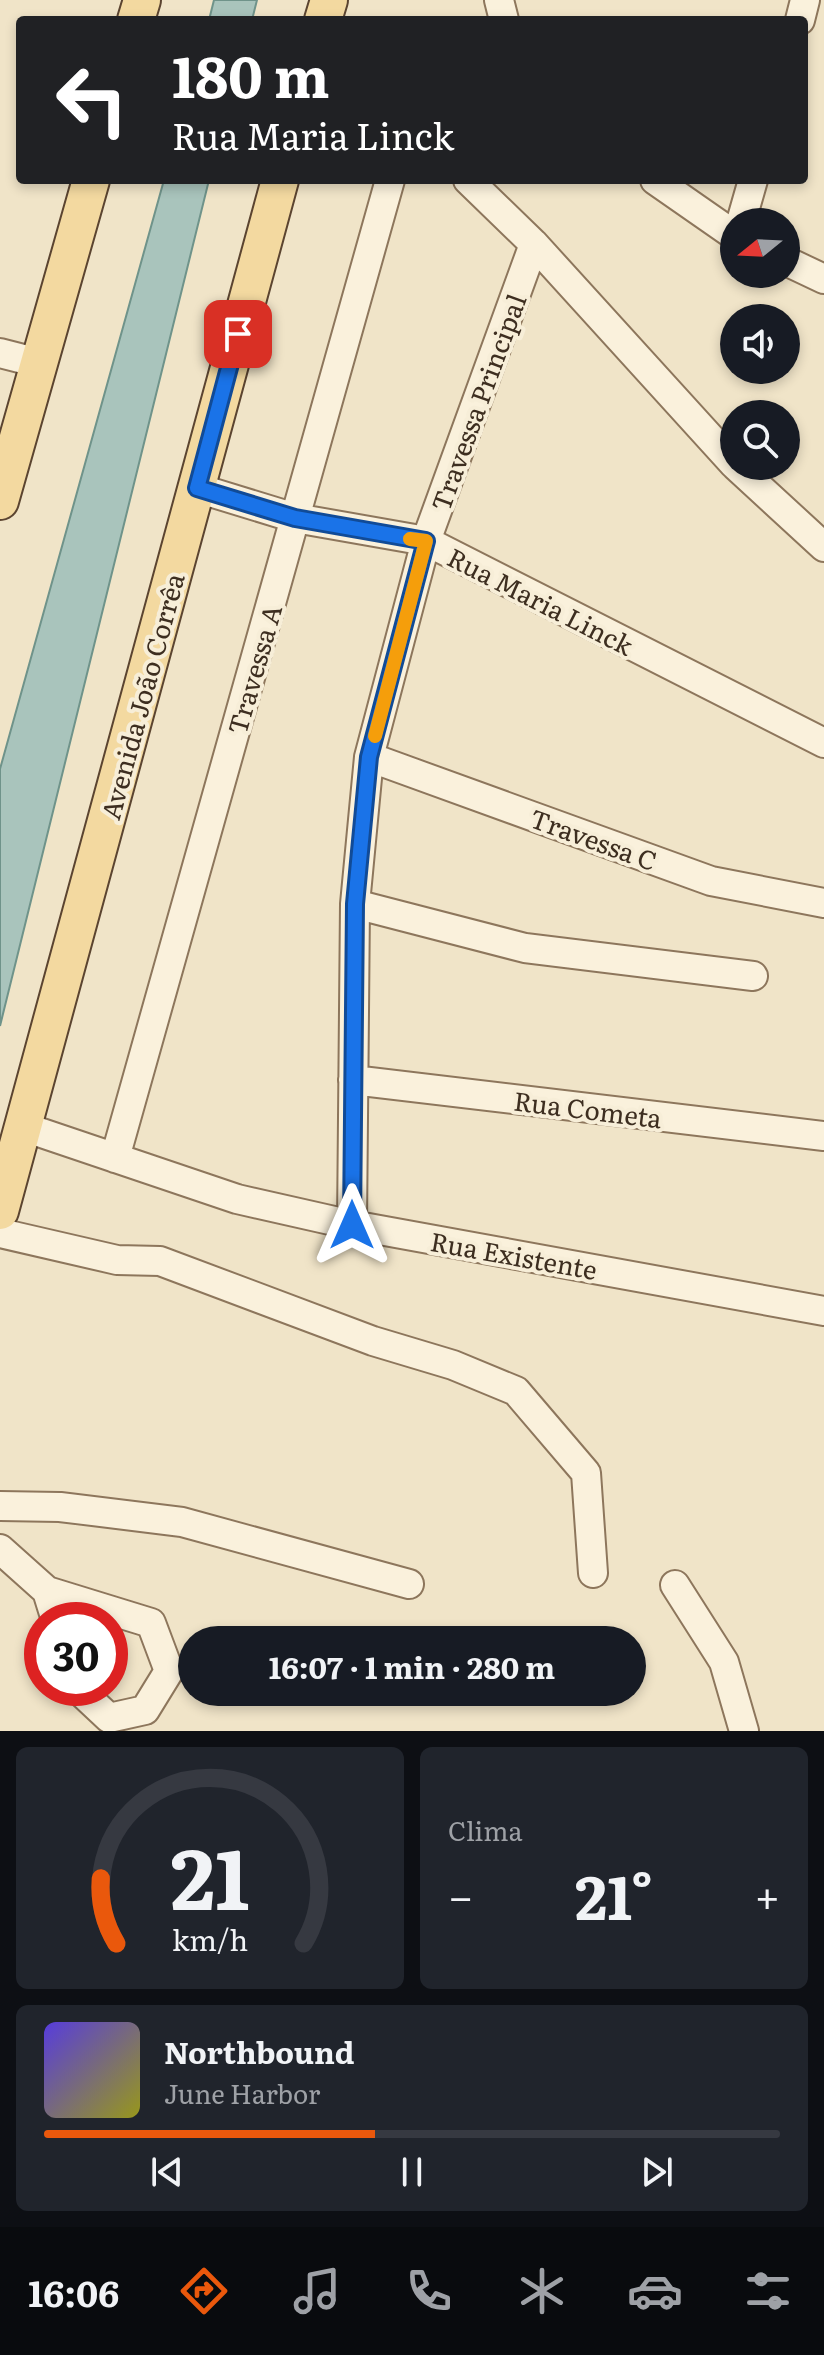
<!DOCTYPE html>
<html lang="pt">
<meta charset="utf-8">
<style>
:root{--surface:#171b24;--page:#20242c;--text:#f1f3f6;--muted:#9ea1a6;--line:#363941;--accent:#ea580c}
body{margin:0;font-family:Literata,serif;background:var(--page);color:var(--text);height:100vh;display:flex;flex-direction:column;font-size:30px;white-space:nowrap}
*{box-sizing:border-box;margin:0}
p{font-size:26px;color:var(--muted)}
.icon{flex:none;width:44px;height:44px;fill:none;stroke:currentColor;stroke-width:2;stroke-linecap:round;stroke-linejoin:round}
.map{position:relative;height:1731px;overflow:hidden}
.sheet{display:flex;flex-direction:column;gap:16px;padding:16px;background:#0d0f14;flex:1}
.sheet>*{flex:none}
.guide{position:absolute;left:16px;top:16px;width:792px;height:168px;border-radius:8px;box-shadow:0 4px 12px #0003;background:#202124;color:#fff;overflow:hidden}
.needle{width:52px;rotate:252deg}
.buttons{position:absolute;left:720px;top:208px;display:grid;gap:16px}
.buttons a{display:grid;place-items:center;width:80px;height:80px;border-radius:50%;background:var(--surface);box-shadow:0 4px 12px #0003;font-size:40px}
.speed{position:absolute;left:24px;top:1602px;display:flex;gap:16px;font-size:40px;font-weight:700;text-align:center}
.speed>*{display:grid;place-content:center;width:104px;height:104px;border-radius:50%;background:var(--surface);box-shadow:0 4px 12px #0003;line-height:1}
.speed .limit{border:12px solid #d22;background:#fff;color:#111}
.pin{position:absolute;display:grid;place-items:center;width:68px;height:68px;color:#fff;margin:-34px;border-radius:16px;box-shadow:0 4px 12px #0006}
.me{position:absolute;width:88px;margin:-44px;rotate:0deg;stroke-linejoin:round;filter:drop-shadow(0 0 6px #0008)}
.turn{display:flex;align-items:center;gap:28px;height:168px;padding:0 24px;font-size:36px}
.turn .icon{width:104px;height:104px;stroke-width:2.5}
.turn b{display:block;font-size:56px;line-height:68px}
.big{font-size:60px;font-weight:700;line-height:1.1}
.sheet .widget{flex:1;display:flex;flex-direction:column;justify-content:center;gap:12px;min-width:0;padding:0 28px;border-radius:12px;background:var(--page)}
.sheet .dial{align-items:center;gap:0}
.dial svg{height:208px;overflow:visible;fill:none;stroke:var(--line);stroke-width:7;stroke-linecap:round;text-anchor:middle}
.dial text{fill:var(--text);stroke:none}
.song{display:flex;align-items:center;gap:24px}
.cover{width:96px;height:96px;border-radius:12px;background:linear-gradient(135deg,hsl(250 70% 55%),hsl(60 70% 35%))}
.played{height:8px;border-radius:4px;background:linear-gradient(90deg,var(--accent) 45%,var(--line) 45%)}
.keys{display:flex;justify-content:space-around;direction:ltr}
.heat{display:flex;justify-content:space-between;align-items:center;font-size:44px;direction:ltr}
.sheet .tiles{flex:1;display:grid;gap:16px;grid-template-columns:1fr 1fr}
.widget:last-child{grid-column:span 2}
.trip{position:absolute;left:178px;top:1626px;width:468px;height:80px;border-radius:40px;background:var(--surface);box-shadow:0 4px 12px #0003;font-weight:700;line-height:80px;text-align:center}
.dock{display:flex;height:128px;justify-content:space-around;align-items:center;background:#090b0e;color:var(--muted)}
.dock .icon{width:56px;height:56px}
.dock .on{color:var(--accent)}
.dock b{font-size:36px;color:var(--text)}
.map>svg:first-child{display:block}
.water{fill:#a9c4bc;stroke:#6f938a;stroke-width:2}
.lines{fill:none;stroke-linecap:round;stroke-linejoin:round}
.minor-casing{stroke:#8d765c;stroke-width:32}
.major-casing{stroke:#5b4430;stroke-width:40}
.minor{stroke:#faf1dc;stroke-width:28}
.major{stroke:#f3d9a0;stroke-width:36}
.route-casing{stroke:#114b97;stroke-width:20}
.route{stroke:#1a73e8;stroke-width:14}
.slow{stroke:#f59e0b;stroke-width:14}
.labels{text-anchor:middle;dominant-baseline:central;stroke-width:8;stroke-linejoin:round;paint-order:stroke}
.street-label{font-size:26px;fill:#3d2e20;stroke:#f7eed8}
</style>
<div class="map">
<svg width="824" height="1731" viewBox="0 0 824 1731">
<rect width="100%" height="100%" fill="#f0e4c8"/>
<path class="water" d="M214 0H257L252 20H209Z
M164 180H209L0 1026V769Z"/>
<g class="lines">
<g class="minor-casing">
<path id="minor" d="M499 0 504 20
M800 20 805 0
M468 180 534 244 734 464
M655 180 734 235
M741 222 753 180
M786 261 824 279
M0 353 39 363
M736 466 824 547
M197 488 295 518 426 541 824 743
M369 757 711 881 824 903
M355 904 525 948 753 976
M353 1080 824 1136
M24 1127 237 1199 352 1225 824 1311
M115 1158 390 180
M352 1225 355 904 369 757 426 541 534 244
M0 1233 117 1260 160 1261 373 1341 453 1365 516 1391 586 1473 593 1573
M0 1506 60 1507 182 1522 409 1584
M0 1549 47 1591 151 1623 169 1671 145 1710 109 1718 77 1688
M675 1585 724 1662 744 1731
M47 1591 56 1620"/>
</g>
<g class="major-casing">
<path id="major" d="M136 20 142 0
M323 20 329 0
M0 501 91 180
M0 1211 280 180"/>
</g>
<use href="#minor" class="minor"/>
<use href="#major" class="major"/>
</g>
<g class="lines">
<g class="route-casing">
<path id="route" d="M238 334 197 488 295 518 426 541 369 757 355 904 352 1225"/>
</g>
<use href="#route" class="route"/>
<path class="slow" d="M375 736 426 541 410 539"/>
</g>
<g class="labels">
<g class="street-label">
<text transform="translate(477 402) rotate(-70)">Travessa Principal</text>
<text transform="translate(541 600) rotate(27)">Rua Maria Linck</text>
<text transform="translate(253 669) rotate(-74)">Travessa A</text>
<text transform="translate(141 696) rotate(-75)">Avenida João Corrêa</text>
<text transform="translate(594 838) rotate(20)">Travessa C</text>
<text transform="translate(588 1108) rotate(7)">Rua Cometa</text>
<text transform="translate(514 1254) rotate(10)">Rua Existente</text>
</g>
</g>
</svg>
<div class="buttons">
<a><svg class="needle" viewBox="-14 -14 28 28"><path d="M0-13l5 13h-10z" fill="#e53935"/><path d="M0 13l5-13h-10z" fill="#9ea1a6"/></svg></a>
<a><svg class="icon" aria-label="sound" viewBox="0 0 24 24"><path d="M4 9h4l5-4v14l-5-4H4zM17 9q2 3 0 6"/></svg></a>
<a><svg class="icon" aria-label="search" viewBox="0 0 24 24"><circle cx="10" cy="10" r="6"/><path d="M15 15l6 6"/></svg></a>
</div>
<div class="speed"><div class="limit">30</div></div>
<div class="pin" style="left:238px;top:334px;background:#d93025"><svg class="icon" aria-label="arrive" viewBox="0 0 24 24"><path d="M6 21V4h12l-3 4 3 4H6"/></svg></div>
<svg class="me" style="left:352px;top:1225px" viewBox="-20 -20 40 40"><path d="M0-17L14 15 0 8-14 15z" fill="#1a73e8" stroke="#fff" stroke-width="4"/></svg>
<div class="trip">16:07 · 1 min · 280 m</div>
<div class="guide">
<div class="turn"><svg class="icon" aria-label="left" viewBox="0 0 24 24"><path d="M17 20v-9H6M10 6l-5 5 5 5"/></svg><div><b>180 m</b>Rua Maria Linck</div></div>
</div>
</div>
<section class="sheet">
<div class="tiles">
<div class="widget dial"><svg viewBox="0 0 100 80">
<path d="M14 69A42 42 0 1 1 86 69"/>
<path d="M14 69A42 42 0 0 1 8 44" stroke="#ea580c"/>
<text x="50" y="56" font-size="32" font-weight="700">21</text>
<text x="50" y="72" font-size="11">km/h</text>
</svg></div>
<div class="widget"><p>Clima</p>
<div class="heat"><a>−</a><b class="big">21°</b><a>+</a></div>
</div>
<div class="widget">
<div class="song"><i class="cover"></i><div><b>Northbound</b><p>June Harbor</p></div></div>
<div class="played"></div>
<div class="keys"><svg class="icon" aria-label="previous" viewBox="0 0 24 24"><path d="M18 5L8 12l10 7zM5 5v14"/></svg><svg class="icon" aria-label="pause" viewBox="0 0 24 24"><path d="M8 5v14M16 5v14"/></svg><svg class="icon" aria-label="next" viewBox="0 0 24 24"><path d="M6 5l10 7-10 7zM19 5v14"/></svg></div>
</div>
</div>
</section>
<nav class="dock">
<b>16:06</b>
<svg class="icon on" aria-label="directions" viewBox="0 0 24 24"><path d="M12 3l9 9-9 9-9-9zM9 14v-3h6M13 9l2 2-2 2"/></svg>
<svg class="icon" aria-label="music" viewBox="0 0 24 24"><path d="M9 18V5l10-2v13"/><circle cx="6" cy="18" r="3"/><circle cx="16" cy="16" r="3"/></svg>
<svg class="icon" aria-label="phone" viewBox="0 0 24 24"><path d="M5 4h4l2 5-3 2q2 4 5 5l2-3 5 2v4C11 20 4 13 5 4z"/></svg>
<svg class="icon" aria-label="climate" viewBox="0 0 24 24"><path d="M12 3v18M4 7l16 10M4 17L20 7"/></svg>
<svg class="icon" aria-label="car" viewBox="0 0 24 24"><path d="M5 17H2v-5l4-1 3-4h7l3 4 3 1v5h-3M9 17h6M6 11h13"/><circle cx="7" cy="17" r="2"/><circle cx="17" cy="17" r="2"/></svg>
<svg class="icon" aria-label="filters" viewBox="0 0 24 24"><path d="M4 7h16M4 17h16"/><circle cx="9" cy="7" r="2"/><circle cx="15" cy="17" r="2"/></svg>
</nav>
